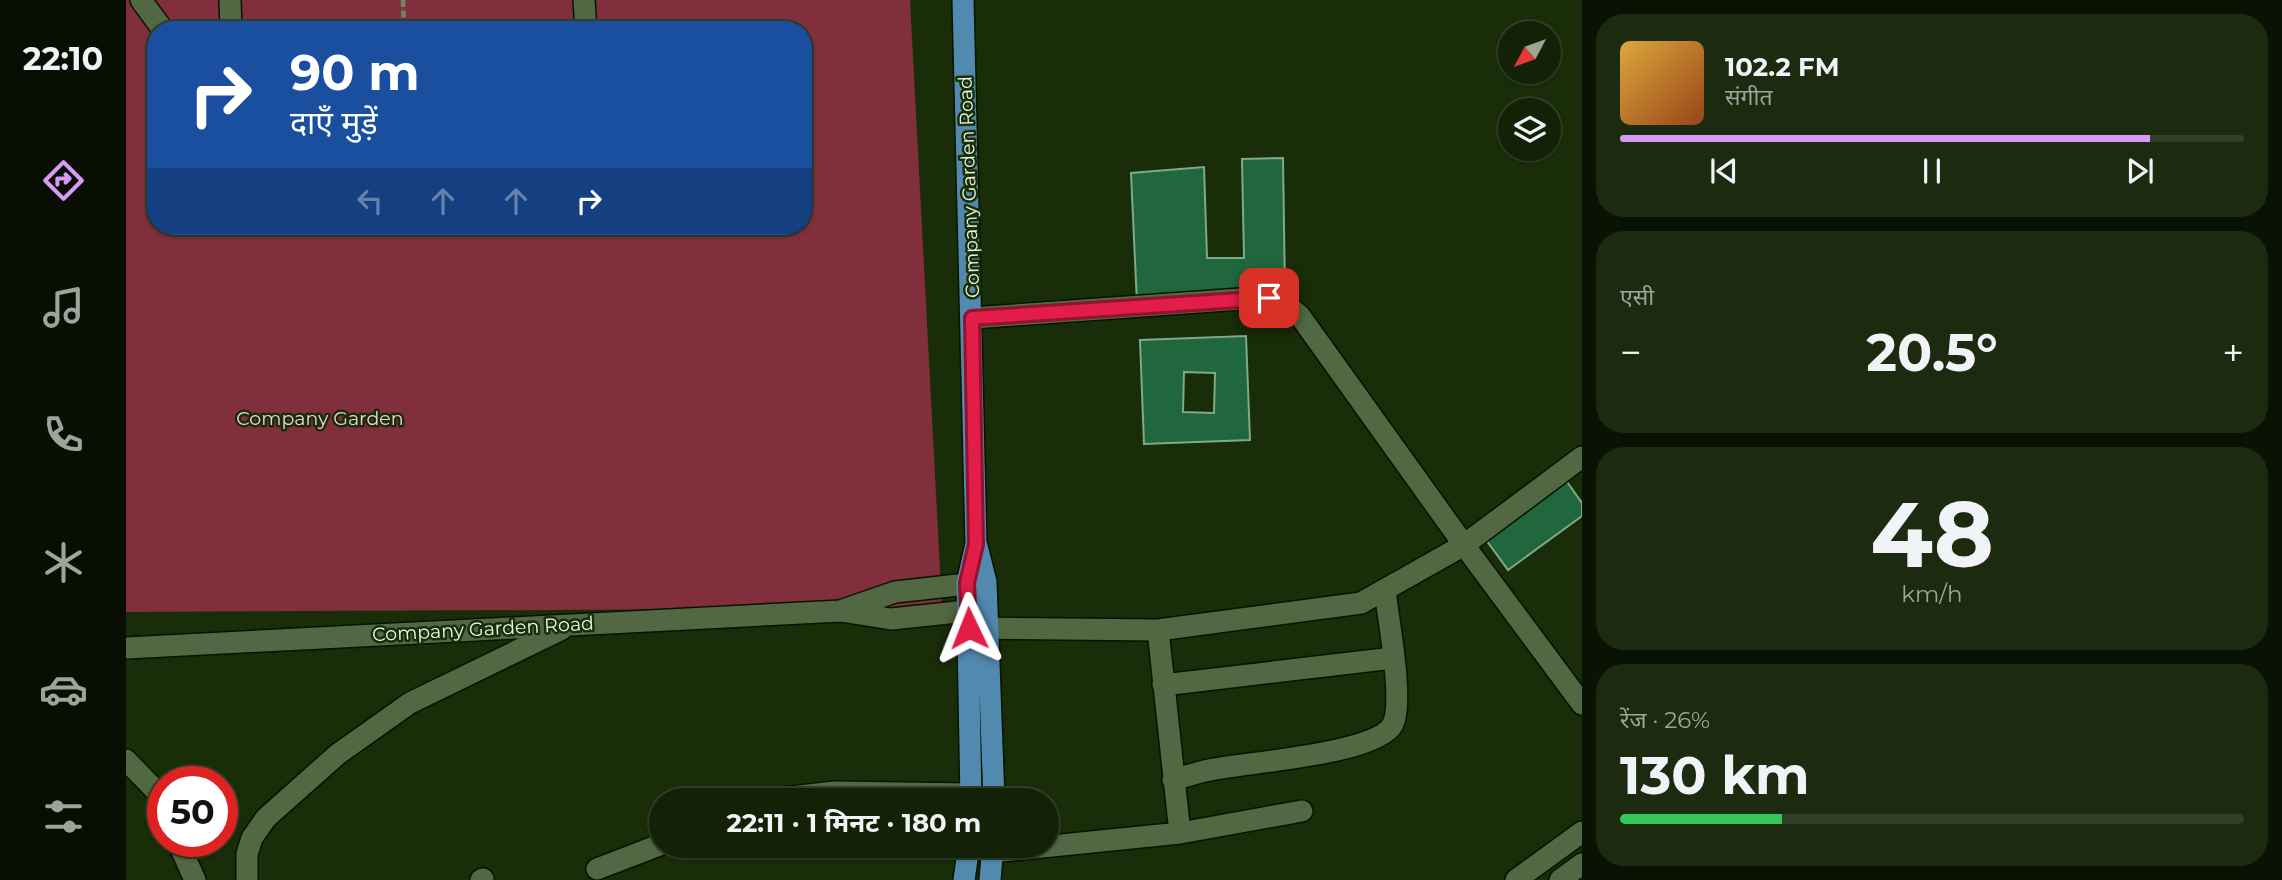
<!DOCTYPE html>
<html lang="hi">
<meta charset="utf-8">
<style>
:root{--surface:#132206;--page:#1c2a10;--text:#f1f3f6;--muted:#9da49b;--line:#323f28;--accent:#d89af8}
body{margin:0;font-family:Montserrat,"Noto Sans Devanagari",sans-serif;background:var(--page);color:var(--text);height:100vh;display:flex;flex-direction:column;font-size:26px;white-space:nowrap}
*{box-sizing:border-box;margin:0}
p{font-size:23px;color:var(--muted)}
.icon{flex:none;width:38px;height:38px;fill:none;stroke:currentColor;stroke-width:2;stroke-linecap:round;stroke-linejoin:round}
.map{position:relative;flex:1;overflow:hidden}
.side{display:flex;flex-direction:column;gap:14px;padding:14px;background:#0a1303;width:700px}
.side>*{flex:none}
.guide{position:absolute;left:21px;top:21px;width:665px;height:214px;border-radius:28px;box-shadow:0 2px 5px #0004,0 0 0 2px var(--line);background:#1a4fa0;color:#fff;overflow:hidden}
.needle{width:46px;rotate:229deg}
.tools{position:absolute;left:1372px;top:21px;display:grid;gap:14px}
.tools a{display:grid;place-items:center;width:63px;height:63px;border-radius:50%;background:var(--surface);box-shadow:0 2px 5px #0004,0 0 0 2px var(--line);font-size:35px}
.speed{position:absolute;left:21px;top:766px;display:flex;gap:14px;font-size:35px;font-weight:700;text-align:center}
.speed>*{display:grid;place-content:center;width:91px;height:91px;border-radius:50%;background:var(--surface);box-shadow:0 2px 5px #0004,0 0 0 2px var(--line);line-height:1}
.speed .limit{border:10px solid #d22;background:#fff;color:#111}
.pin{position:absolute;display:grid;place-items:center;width:60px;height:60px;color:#fff;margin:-30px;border-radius:14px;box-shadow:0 4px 10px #0006}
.me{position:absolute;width:77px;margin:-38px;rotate:358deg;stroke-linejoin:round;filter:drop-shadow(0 0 5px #0008)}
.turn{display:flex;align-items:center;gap:24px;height:147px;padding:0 28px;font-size:32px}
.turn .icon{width:91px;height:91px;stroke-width:2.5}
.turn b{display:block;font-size:49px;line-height:60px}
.lanes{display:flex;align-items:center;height:66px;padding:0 28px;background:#0003;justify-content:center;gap:35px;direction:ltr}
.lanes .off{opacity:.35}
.big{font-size:52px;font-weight:700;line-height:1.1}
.side .widget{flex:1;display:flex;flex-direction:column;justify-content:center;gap:10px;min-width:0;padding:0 24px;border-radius:28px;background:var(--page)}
.side .dial{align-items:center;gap:0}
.dial b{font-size:91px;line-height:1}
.song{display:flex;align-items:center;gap:21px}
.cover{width:84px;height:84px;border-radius:10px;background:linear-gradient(135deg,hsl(40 70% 55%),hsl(20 70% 35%))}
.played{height:7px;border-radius:4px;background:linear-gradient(90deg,var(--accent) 85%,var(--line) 85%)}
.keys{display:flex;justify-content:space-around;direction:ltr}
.heat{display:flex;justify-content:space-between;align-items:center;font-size:38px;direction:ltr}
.charge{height:10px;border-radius:5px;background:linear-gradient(90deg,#34c759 26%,var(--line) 0)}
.trip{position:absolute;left:523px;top:788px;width:410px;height:70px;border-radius:35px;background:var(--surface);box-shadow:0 2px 5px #0004,0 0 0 2px var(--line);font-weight:700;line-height:70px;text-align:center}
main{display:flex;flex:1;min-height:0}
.menu{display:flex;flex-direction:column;width:126px;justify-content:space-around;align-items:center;background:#080e02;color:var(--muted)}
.menu .icon{width:49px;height:49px}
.menu .on{color:var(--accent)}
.menu b{font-size:32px;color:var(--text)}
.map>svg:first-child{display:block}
.green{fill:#812f3c;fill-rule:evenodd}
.building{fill:#20673d;stroke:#7ea98b;stroke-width:2;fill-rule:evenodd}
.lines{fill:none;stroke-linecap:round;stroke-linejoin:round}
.minor-casing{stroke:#061400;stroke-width:24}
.major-casing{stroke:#061400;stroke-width:24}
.path{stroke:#728364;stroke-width:4.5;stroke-dasharray:7 3.5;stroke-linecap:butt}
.minor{stroke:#516842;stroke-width:21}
.major{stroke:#5289af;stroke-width:21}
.route-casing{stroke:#92132f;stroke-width:18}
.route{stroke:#e11d48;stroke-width:12}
.labels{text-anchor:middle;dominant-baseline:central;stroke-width:5;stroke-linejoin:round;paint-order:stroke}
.street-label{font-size:19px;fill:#eaf8e2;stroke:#192d08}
.park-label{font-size:19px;fill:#edd2d4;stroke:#192d08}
</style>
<main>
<nav class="menu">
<b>22:10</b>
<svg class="icon on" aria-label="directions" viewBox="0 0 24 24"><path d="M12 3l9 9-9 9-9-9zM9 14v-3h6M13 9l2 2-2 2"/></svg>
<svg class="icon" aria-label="music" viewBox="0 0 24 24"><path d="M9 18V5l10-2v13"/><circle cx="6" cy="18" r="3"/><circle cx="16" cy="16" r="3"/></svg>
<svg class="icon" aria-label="phone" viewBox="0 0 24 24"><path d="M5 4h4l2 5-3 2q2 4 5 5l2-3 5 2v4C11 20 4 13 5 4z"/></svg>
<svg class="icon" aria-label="climate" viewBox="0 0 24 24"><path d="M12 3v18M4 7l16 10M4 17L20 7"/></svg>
<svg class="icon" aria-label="car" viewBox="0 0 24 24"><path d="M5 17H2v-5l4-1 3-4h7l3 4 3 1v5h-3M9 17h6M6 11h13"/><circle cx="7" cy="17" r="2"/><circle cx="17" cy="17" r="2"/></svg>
<svg class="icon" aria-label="filters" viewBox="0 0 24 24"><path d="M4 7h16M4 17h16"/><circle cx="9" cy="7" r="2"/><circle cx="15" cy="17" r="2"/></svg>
</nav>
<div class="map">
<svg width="1456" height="880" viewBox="0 0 1456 880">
<rect width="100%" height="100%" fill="#192d08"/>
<path class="green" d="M0 0H784L816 608 0 612ZM30 30H677V226H30Z"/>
<path class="building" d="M1157 158 1159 293 1011 304 1005 173 1078 167 1081 258H1118L1116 159Z
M1120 336 1124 440 1018 444 1014 340ZM1058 372 1089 373 1088 413 1057 412Z
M1439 479 1456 503V516L1382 570 1358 537Z"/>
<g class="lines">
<g class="minor-casing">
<path id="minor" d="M15 0 37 30
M104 0 105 30
M458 0 460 30
M846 318 1129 298 1155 300 1174 316 1338 545 1456 704
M717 610 769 592 859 582
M843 628 1032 630 1235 603 1338 545 1456 457
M1032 630 1054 833
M0 648 715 611 765 619 860 609
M1037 685 1267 658
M0 760 32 793 37 805
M1047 780C1061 776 1075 771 1089 769 1124 762 1252 754 1267 724 1278 701 1262 618 1259 590
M641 800 708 792 845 794
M52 842 69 880
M866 852 1054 833 1176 811
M471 869 536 844
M121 880V854L126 838 140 818 212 754 284 703 436 629
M355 880 357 879
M1390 880 1456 832
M1434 880 1456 864"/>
</g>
<g class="major-casing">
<path id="major" d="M837 0 850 544 841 583 845 800
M851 546 860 582 868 800
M838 880 843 845
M864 880 867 845"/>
</g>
<path class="path" d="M277 0 278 30"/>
<use href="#minor" class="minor"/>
<use href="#major" class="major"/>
</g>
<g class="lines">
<g class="route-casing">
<path id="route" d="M843 628 841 583 850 544 846 318 1143 298"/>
</g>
<use href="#route" class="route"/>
</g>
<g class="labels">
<g class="street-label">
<text transform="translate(843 187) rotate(-92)">Company Garden Road</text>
<text transform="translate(357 629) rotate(-3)">Company Garden Road</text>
</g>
<g class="park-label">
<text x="194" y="418">Company Garden</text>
</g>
</g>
</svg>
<div class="tools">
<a><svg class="needle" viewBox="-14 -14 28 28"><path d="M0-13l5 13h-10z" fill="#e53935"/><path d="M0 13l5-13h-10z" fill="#9da49b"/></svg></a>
<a><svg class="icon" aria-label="layers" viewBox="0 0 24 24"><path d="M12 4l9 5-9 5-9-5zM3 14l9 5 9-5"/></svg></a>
</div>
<div class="speed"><div class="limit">50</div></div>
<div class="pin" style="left:1143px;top:298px;background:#d93025"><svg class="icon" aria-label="arrive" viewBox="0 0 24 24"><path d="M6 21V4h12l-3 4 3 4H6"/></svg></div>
<svg class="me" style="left:843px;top:628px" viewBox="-20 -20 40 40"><path d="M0-17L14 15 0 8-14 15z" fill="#e11d48" stroke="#fff" stroke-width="4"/></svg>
<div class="trip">22:11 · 1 मिनट · 180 m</div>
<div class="guide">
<div class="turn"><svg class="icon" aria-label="right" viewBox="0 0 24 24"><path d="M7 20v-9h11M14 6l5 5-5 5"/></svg><div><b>90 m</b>दाएँ मुड़ें</div></div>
<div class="lanes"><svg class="icon off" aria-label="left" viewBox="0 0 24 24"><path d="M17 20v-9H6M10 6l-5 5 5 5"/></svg><svg class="icon off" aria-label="ahead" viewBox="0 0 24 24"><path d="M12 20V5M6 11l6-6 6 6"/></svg><svg class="icon off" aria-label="ahead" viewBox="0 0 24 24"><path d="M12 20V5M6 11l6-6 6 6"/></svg><svg class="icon" aria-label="right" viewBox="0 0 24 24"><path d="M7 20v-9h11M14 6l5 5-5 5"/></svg></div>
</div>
</div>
<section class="side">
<div class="widget">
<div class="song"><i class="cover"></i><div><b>102.2 FM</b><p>संगीत</p></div></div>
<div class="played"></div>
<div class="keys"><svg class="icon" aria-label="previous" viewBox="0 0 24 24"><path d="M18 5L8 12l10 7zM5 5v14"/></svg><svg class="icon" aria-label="pause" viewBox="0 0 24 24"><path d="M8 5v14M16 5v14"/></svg><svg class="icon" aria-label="next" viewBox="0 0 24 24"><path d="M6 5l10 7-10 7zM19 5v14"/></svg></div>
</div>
<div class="widget"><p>एसी</p>
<div class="heat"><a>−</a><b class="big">20.5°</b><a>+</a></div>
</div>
<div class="widget dial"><b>48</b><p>km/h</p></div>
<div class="widget"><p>रेंज · 26%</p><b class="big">130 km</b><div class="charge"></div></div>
</section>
</main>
